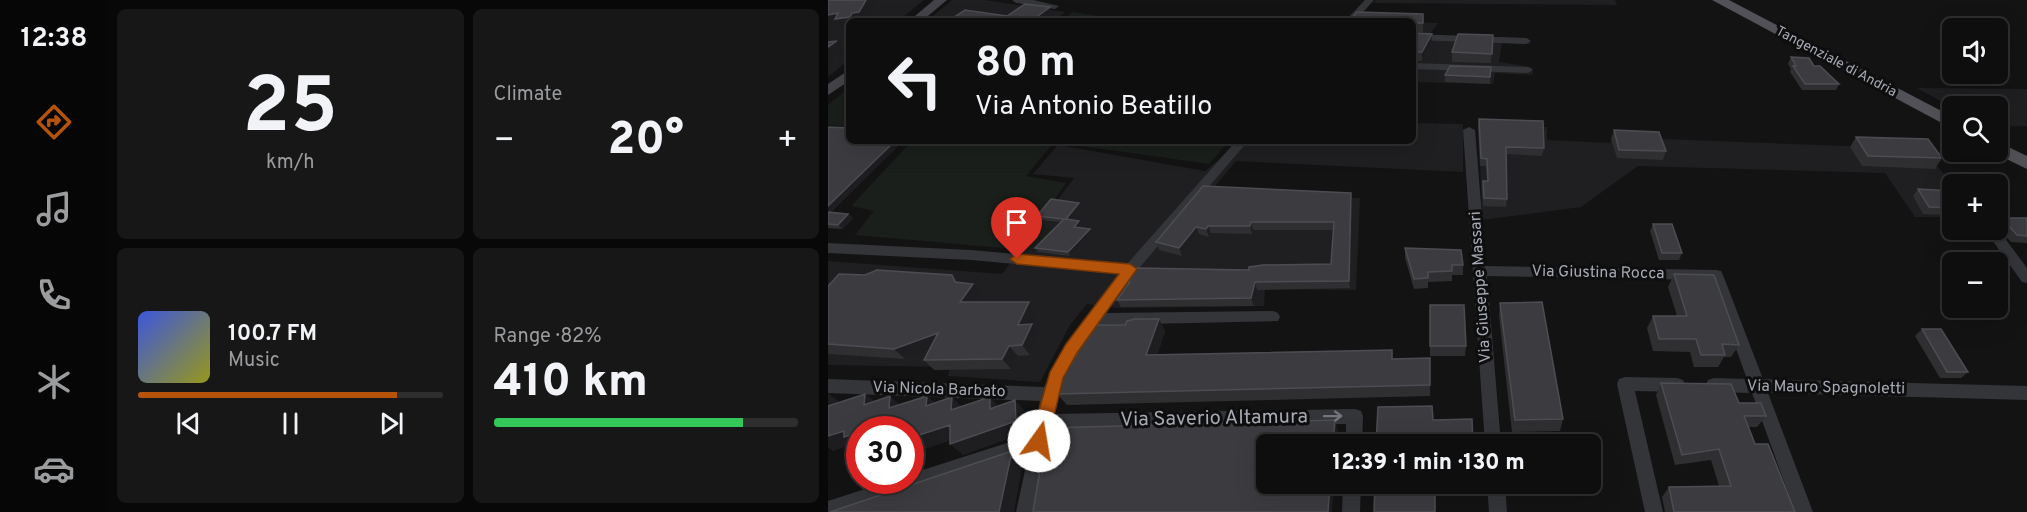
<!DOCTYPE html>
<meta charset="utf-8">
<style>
:root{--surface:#0e0e0f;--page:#171718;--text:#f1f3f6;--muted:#9b9c9e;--line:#2e2e2f;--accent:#b45309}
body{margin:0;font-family:Overpass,sans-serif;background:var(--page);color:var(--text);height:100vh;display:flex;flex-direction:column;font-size:22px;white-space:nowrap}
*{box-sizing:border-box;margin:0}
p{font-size:20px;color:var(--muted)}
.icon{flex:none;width:33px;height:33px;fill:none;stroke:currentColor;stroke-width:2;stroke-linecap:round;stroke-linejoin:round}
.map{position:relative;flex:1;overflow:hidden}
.side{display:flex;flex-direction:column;gap:9px;padding:9px;background:#080808;width:720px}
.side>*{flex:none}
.top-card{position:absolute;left:18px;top:18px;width:570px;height:126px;border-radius:9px;box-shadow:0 6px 24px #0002,0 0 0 2px var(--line);background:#0e0e0f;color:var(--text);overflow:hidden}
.buttons{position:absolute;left:1114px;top:18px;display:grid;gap:12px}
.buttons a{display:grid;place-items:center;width:66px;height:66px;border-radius:9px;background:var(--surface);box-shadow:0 6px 24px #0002,0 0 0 2px var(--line);font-size:30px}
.speed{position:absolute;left:18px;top:416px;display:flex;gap:12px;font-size:30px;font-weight:700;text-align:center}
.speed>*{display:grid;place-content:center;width:78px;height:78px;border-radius:50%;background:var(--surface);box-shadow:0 6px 24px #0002,0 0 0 2px var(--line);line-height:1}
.speed .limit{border:9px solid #d22;background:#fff;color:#111}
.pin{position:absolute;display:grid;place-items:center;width:51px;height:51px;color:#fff;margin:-62px -26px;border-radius:50% 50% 50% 0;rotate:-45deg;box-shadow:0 0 6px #0007}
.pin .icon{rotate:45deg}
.me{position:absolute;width:66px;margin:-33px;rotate:13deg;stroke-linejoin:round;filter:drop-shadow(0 0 4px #0008)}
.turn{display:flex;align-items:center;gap:21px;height:126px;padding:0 30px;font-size:27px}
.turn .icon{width:78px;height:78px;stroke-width:2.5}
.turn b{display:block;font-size:42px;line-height:51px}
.big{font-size:45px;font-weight:800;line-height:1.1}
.side .widget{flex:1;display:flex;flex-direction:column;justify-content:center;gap:9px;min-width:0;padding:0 21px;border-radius:9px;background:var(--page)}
.side .dial{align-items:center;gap:0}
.dial b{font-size:78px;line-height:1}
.song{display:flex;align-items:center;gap:18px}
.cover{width:72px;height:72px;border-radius:9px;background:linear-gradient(135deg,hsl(230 70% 55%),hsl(60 70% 35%))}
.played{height:6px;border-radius:3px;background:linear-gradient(90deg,var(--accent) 85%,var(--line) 85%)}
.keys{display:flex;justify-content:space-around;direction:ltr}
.heat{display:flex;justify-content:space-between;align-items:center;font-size:33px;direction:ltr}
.charge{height:9px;border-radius:4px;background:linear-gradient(90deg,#34c759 82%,var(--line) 0)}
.side .tiles{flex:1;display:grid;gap:9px;grid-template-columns:repeat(2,1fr)}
.trip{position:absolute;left:428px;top:434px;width:345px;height:60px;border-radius:9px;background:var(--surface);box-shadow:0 6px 24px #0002,0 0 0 2px var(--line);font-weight:800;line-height:60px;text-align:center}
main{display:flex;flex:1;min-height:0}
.tab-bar{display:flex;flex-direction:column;width:108px;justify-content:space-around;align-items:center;background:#060606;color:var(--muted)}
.tab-bar .icon{width:42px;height:42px}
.tab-bar .selected{color:var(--accent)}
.tab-bar b{font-size:27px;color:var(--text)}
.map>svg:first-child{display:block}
.built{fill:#1f1f21}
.green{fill:#1a1f1b}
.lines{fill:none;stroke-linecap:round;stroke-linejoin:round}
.minor{fill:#343539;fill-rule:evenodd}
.secondary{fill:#434349;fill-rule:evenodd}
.primary{fill:#515157;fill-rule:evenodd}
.wall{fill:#2f2f32}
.shaded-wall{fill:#1e1e20}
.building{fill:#3c3c40;stroke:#4c4d52;stroke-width:1.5}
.oneway{stroke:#73757c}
.route{fill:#b45309;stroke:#753606;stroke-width:1.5}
.labels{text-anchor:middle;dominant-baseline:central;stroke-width:6;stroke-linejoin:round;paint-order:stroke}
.far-street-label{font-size:14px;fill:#a6a9b3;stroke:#0e0e0f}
.street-label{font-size:16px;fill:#a6a9b3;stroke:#0e0e0f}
.near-street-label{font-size:20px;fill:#a6a9b3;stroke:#0e0e0f}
</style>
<main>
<nav class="tab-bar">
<b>12:38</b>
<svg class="icon selected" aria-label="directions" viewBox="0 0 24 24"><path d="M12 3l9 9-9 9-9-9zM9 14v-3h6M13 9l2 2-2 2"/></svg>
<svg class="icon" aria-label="music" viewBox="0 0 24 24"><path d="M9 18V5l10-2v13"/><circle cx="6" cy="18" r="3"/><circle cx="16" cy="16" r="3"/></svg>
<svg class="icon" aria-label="phone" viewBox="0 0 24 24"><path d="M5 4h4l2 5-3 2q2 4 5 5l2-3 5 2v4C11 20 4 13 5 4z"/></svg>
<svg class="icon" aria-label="climate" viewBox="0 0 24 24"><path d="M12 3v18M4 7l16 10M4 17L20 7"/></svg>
<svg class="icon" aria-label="car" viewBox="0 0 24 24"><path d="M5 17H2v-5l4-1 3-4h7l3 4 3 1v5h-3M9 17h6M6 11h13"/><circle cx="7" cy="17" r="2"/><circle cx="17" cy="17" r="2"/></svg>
</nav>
<section class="side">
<div class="tiles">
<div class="widget dial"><b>25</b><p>km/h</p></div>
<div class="widget"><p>Climate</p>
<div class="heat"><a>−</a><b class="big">20°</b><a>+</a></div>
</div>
<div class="widget">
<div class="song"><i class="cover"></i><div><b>100.7 FM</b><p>Music</p></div></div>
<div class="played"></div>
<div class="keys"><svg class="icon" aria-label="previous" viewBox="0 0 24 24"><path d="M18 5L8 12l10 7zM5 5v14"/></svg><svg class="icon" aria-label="pause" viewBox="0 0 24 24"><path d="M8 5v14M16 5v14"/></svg><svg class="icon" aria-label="next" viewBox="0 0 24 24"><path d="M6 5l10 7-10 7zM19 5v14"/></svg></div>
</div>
<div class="widget"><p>Range · 82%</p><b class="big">410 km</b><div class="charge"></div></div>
</div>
</section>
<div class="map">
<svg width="1199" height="512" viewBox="0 0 1199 512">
<rect width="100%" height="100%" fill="#131314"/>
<path class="built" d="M0 0H96L70 21H21V60L0 77Z
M124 0H157L237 12 226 21H99Z
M548 0H787L789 5 545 3Z
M585 22 610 23 601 36 700 38 703 44 674 43 671 62 704 67 705 75 667 73 665 84 585 82Z
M1089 88 1199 89V126L1170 127V106L1125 108Z
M585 123 635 124V172L408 161 379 196 532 198 528 290 437 289 436 306 290 308 259 304 242 325 212 382 120 376 122 367 0 365V261L174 274 246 178 205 174 230 145 377 171 413 141H585Z
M651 125 719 127V140L783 143 784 137 1095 149 1125 185V217H1087L1057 173 810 166 753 207 654 220Z"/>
<path class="green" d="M245 12 302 21H303H231Z
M21 88V127L0 125V105Z
M84 141H401L381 164 226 142 198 176 238 183 208 227 230 229 209 251 27 235 46 211 23 206Z"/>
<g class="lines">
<path class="minor" d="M184 0H205L231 6 227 9 188 3Z
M537 0H546L527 21H517Z
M585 34 698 38 703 41 698 44 585 40Z
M585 63 700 67 705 70 700 73 585 69Z
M641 127 647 130 658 266 888 270 893 271 895 275 935 379 1199 386V400L940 393 985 512H967L924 393 886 392 880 390 878 385 880 380 886 378 919 379 883 280 659 276 673 444H657L635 130Z
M408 141H420L307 273 278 313 445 311 450 313 452 317 450 321 270 325C250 353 232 380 225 414L527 409 533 411 535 416 534 444H518V424L222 429 206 512H188L201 452 21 512H0V501L65 480H82V474L204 435 212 401 0 393V379L216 387 239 344 291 273 143 260 0 253V243L143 250 299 264Z
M1170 229 1199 268V283L1194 282 1157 230Z
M797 377 849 378 855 380 857 385 855 390 849 392 807 391 835 512H817L789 384 791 379Z
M515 483H533L532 512H514Z
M659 483H677L679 512H661Z"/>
<path class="secondary" d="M106 0H119L94 21H81Z
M21 70V81L0 95V84Z"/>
<path class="primary" d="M884 0H901L1125 117V129Z
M1170 142 1199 156V169L1164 152H1170Z"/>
</g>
<path class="wall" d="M585 21 595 23V32H585Z
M585 33 603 43 594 61H585Z
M665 35 663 63 624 62V52Z
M963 57 986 66 1011 84 1008 90H974L962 72 963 69 960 64Z
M617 75 662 77V84L617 82Z
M651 119 716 148 714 156 678 154 679 199 678 207 655 206 654 189 655 181H659L658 166H652L650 127Z
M0 127 21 141H75L2 213 20 214 25 218 14 229 0 228Z
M786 130 838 151 835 160 789 158 783 139Z
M1028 137 1114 158 1107 169 1034 166 1022 147Z
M375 186 523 193 524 200 522 288 429 290 426 306 293 307 289 300 298 287 296 283 421 270 503 264 506 230H425L424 234 383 233 381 237 371 234 354 256 331 250 328 242Z
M1090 189 1125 191V215L1095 214 1085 196Z
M251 203 253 206 242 220 253 224 250 228 264 233 242 256 210 252 207 248 233 222 212 220 209 216Z
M1174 218H1199V243L1183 242 1170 228V222Z
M825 224 854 253 851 260H831L822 231Z
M577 248 635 265V275H624V281L600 282V288L586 289 577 258Z
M846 274 911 345 903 357H896L890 367H866L862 352 825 351 819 328 825 316H849L840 287Z
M37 275H124L130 283 154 294 148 302H201L209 312 203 324 211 335 202 355 190 356 183 369 106 370 96 360 101 350 77 359 1 354 0 353V286Z
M672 303 735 419 732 431 684 432 671 316Z
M602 305 638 346 637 356H602Z
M331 319 337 331 329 355 564 359 602 358V396L239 405 229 394 248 356 297 325Z
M1094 329 1140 372 1133 378H1112L1087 336Z
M833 383 911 403 938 416 929 427H920L927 444 967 512H837L834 497 841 487 891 486 883 460 847 465 828 395Z"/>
<path class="shaded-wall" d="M38 0H49L37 21H21V27L13 28 10 23 0 24V15L24 13Z
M222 7 226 17 221 21H203Z
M604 34 603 43 594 61V52Z
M9 41 15 50 0 62V47Z
M67 141H75L0 215V206Z
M523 193 524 200 522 288 521 281Z
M251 203 253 206 240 223 238 219Z
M20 214 25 218 14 229 10 225Z
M251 221 253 224 248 231 246 227Z
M423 222 425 230 424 234 422 226Z
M380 226 383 233 381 237 378 229Z
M368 227 371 234 354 256 351 248Z
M262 229 264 233 242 256 240 252Z
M427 282 429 290 426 306 423 298Z
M145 284 154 294 141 313 132 302Z
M201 302 209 312 198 335 190 325Z
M331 319 337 331 325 367 318 355Z
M204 324 211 335 202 355 194 345Z
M110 333 120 343 77 359 66 349Z
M181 346 190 356 183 369 174 359Z
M0 393 14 404 0 410Z
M37 394 52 405H36Z
M62 396 76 408H61Z
M99 396 112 407 98 406Z
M124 397 136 409 123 410Z
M162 397 173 409H162Z
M187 400 198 412 199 432 135 455 122 444Z
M507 420 510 432 509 444H505Z
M58 423 65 429H40Z
M122 425 135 436 94 450 89 446 82 448V434Z
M16 431 32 432V448L25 444 5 451 0 447V436Z
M184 451 195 462 186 512H171Z
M502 483H506L504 512H500Z"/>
<path class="building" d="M0 0H38L31 12 24 13 22 17 7 19 10 13 0 15Z
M197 4 222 7 203 21H120L137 10 179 16Z
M529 12 595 14V23H585V21H521Z
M585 33 604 34 594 52H585Z
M630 34 665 35 664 54 624 52Z
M9 41 0 47V42Z
M963 57 981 58 986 66H992L1011 84H977L965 66H968Z
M622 66 663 67 662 77 617 75Z
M651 119 715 121 716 148 678 147 679 199 656 198 655 181H660L659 159 653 158Z
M0 127 21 128V141H67L0 206Z
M786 130 831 132 838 151 791 150Z
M1028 137 1100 139 1114 158 1040 156Z
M375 186 523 193 521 281 427 282 423 298 289 300 302 282 296 283 308 268 421 270V267L435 265 503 264 506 222H423L422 226H380L378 229 368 227 351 248 328 242Z
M1090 189 1125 191V208L1101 207Z
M223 199 251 203 238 219 251 221 246 227 262 229 240 252 207 248 236 219 209 216Z
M0 212 20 214 10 225 0 224Z
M1174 218H1199V236L1189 235Z
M825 224H844L854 253H834Z
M577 248 633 250 635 265H624V271L600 272V278L586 279Z
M49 270 124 275 127 282 145 284 132 302H201L190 325 204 324 194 345 181 346 174 359 96 360 110 333 66 349 0 344V286L11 274 37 275Z
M846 274 886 275 911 345 894 344 897 355H873L868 339H831L825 316H859Z
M714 302 735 419 687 420 672 303Z
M602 305H636L638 346H602Z
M307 319H331L318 355 564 350V359L602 358V385L229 394 243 356H248L261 325H297L299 321Z
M1094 329H1113L1140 372H1119Z
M833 383 903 384 911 403H933L938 416H916L927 444H940L967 512H846L841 487 903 486 891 449 854 455Z
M37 394 36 405 62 396 61 408 99 396 98 406 124 397 123 410 162 397V409L187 400 188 421 122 444V425L82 438V429H57L58 423 40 429H32V432L16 437V431L0 436V406Z
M604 406 605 420 644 419 645 444H548L550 407Z
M507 420 505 444H438V483H502L500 512H205L219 428Z
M184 451 171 512H2Z
M547 483H607V512H546Z"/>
<defs><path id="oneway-shaft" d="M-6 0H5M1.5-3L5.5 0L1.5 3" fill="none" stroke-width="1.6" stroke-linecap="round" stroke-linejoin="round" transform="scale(1.5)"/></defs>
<use class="oneway" href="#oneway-shaft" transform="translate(505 416) rotate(-1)"/>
<path class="route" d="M189 254 302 264 309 269 249 353 235 378 220 441 217 447 211 449 205 447 202 441 222 372 238 344 291 274 189 264 182 259Z"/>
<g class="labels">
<g class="far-street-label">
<text transform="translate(1008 62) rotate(28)">Tangenziale di Andria</text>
</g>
<g class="street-label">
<text transform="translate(770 273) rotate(1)">Via Giustina Rocca</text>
<text transform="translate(653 287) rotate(-94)">Via Giuseppe Massari</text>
<text transform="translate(998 388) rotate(1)">Via Mauro Spagnoletti</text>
<text transform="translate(111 390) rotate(2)">Via Nicola Barbato</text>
</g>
<g class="near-street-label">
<text transform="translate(386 419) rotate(-1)">Via Saverio Altamura</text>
</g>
</g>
</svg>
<div class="buttons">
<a><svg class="icon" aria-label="sound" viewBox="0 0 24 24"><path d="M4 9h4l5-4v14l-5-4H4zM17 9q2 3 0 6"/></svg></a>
<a><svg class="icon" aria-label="search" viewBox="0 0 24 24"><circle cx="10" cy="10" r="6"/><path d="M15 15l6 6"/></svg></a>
<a>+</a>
<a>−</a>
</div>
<div class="speed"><div class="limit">30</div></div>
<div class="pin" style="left:189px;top:259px;background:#d93025"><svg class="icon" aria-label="arrive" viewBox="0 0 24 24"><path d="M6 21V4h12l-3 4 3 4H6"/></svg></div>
<svg class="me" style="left:211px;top:441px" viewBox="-20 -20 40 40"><circle r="19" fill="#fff"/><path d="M0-13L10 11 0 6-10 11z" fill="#b45309"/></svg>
<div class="trip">12:39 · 1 min · 130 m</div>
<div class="top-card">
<div class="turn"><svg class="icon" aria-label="left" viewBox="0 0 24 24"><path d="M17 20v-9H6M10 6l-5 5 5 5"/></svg><div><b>80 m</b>Via Antonio Beatillo</div></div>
</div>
</div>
</main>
